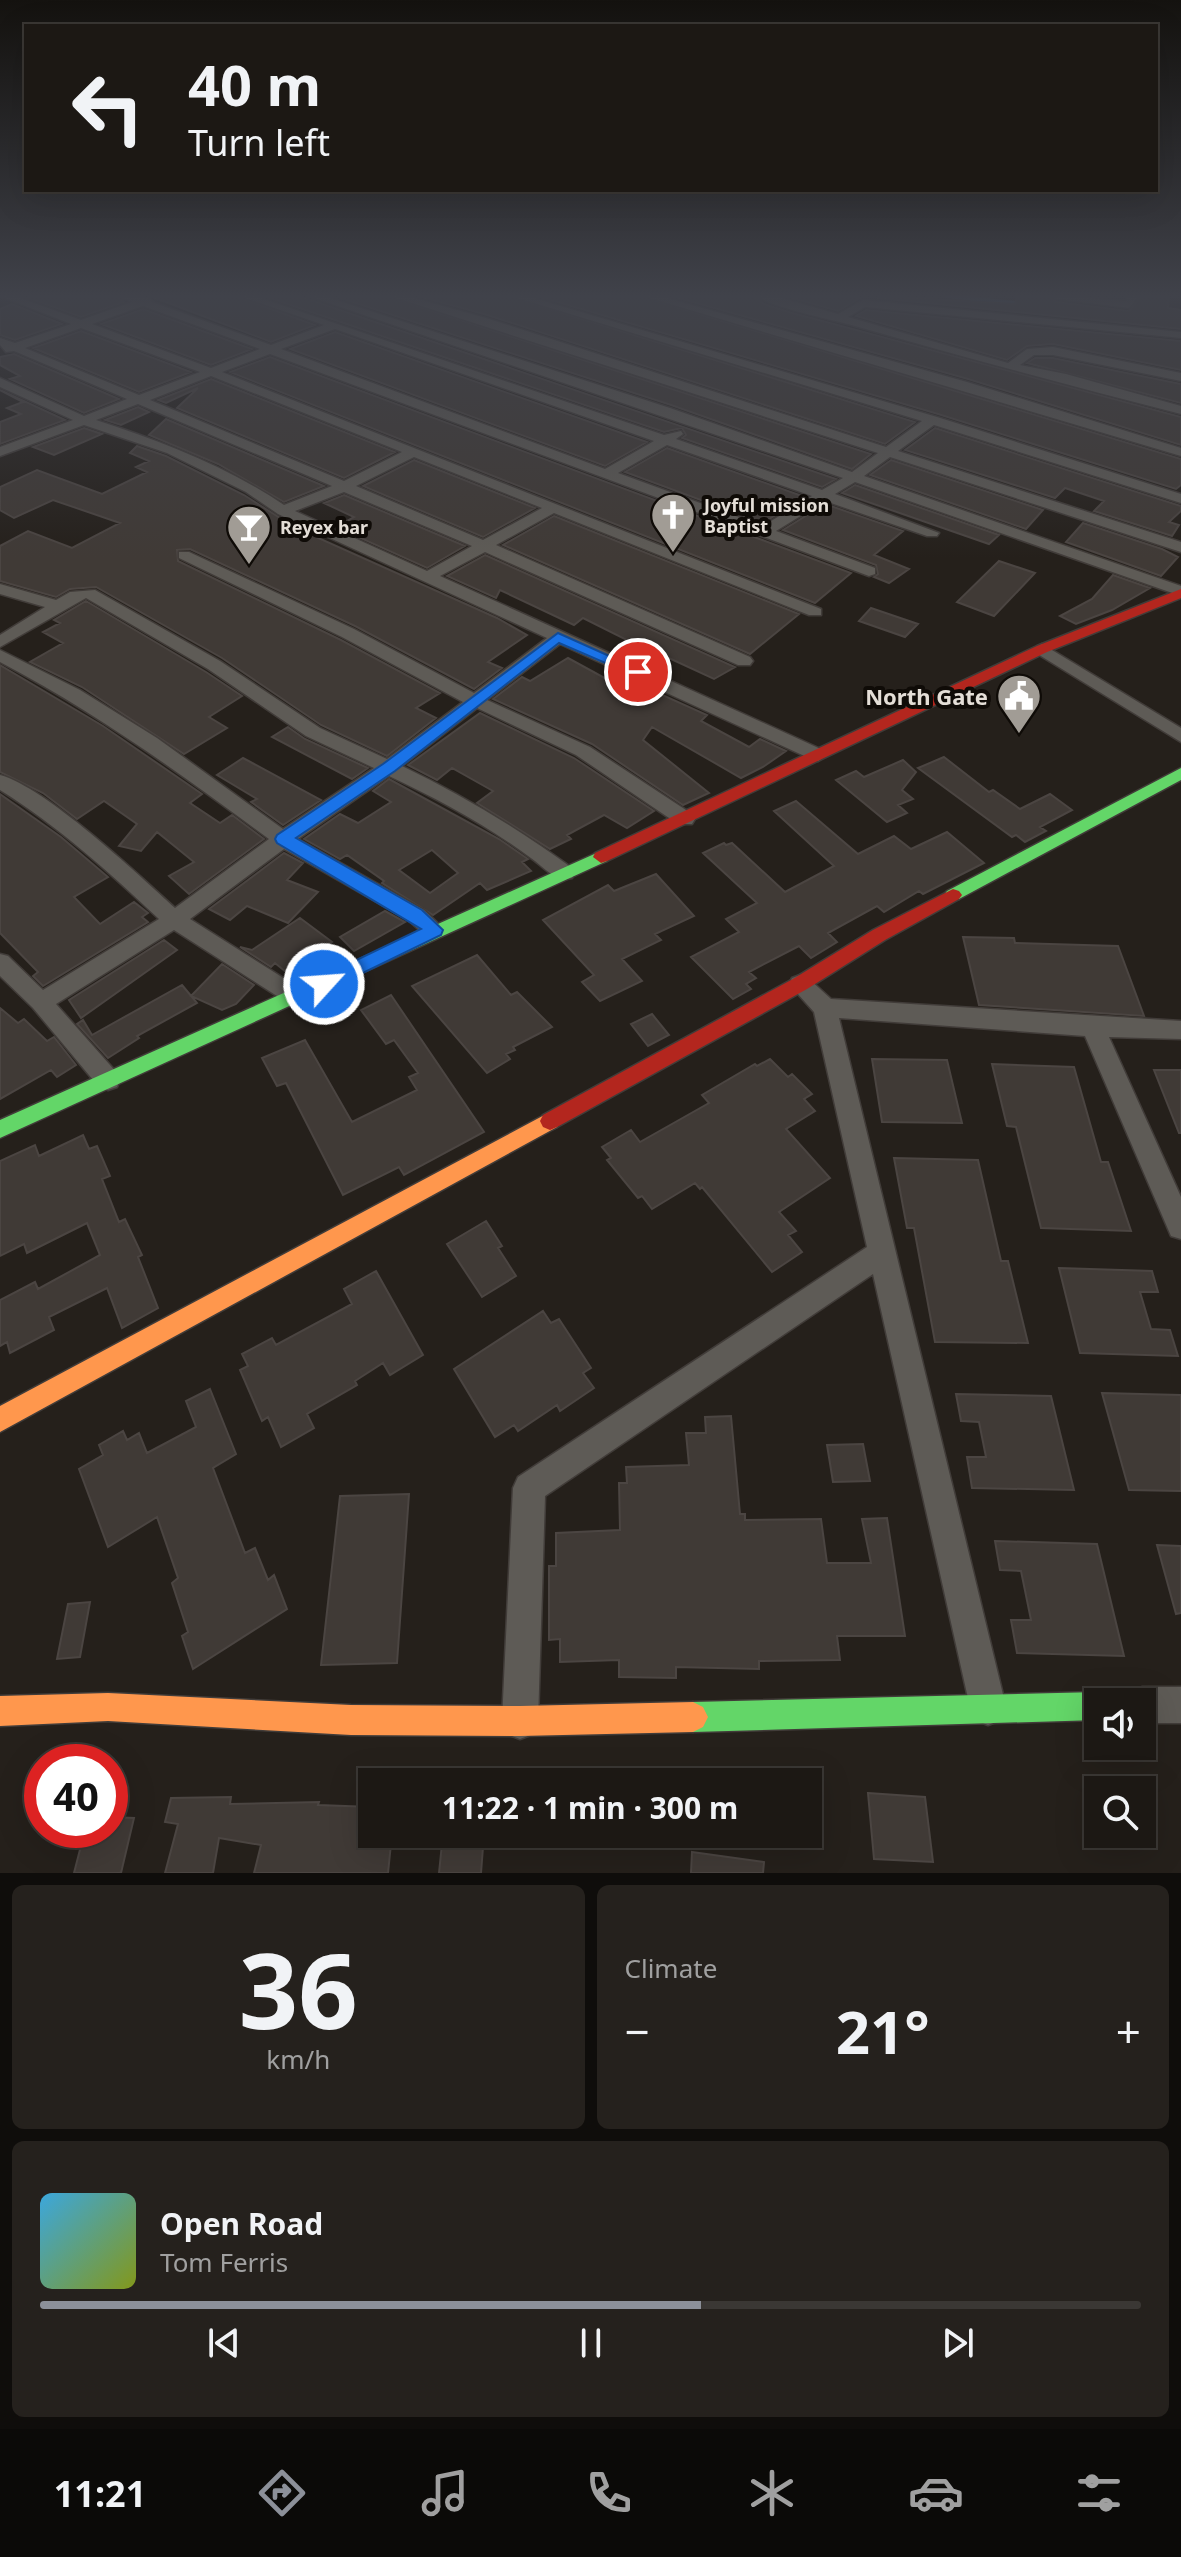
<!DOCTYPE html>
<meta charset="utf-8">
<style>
:root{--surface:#1c1814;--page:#25211d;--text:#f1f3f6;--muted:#a0a0a0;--line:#3a3734;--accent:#8c9099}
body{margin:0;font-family:"Noto Sans",sans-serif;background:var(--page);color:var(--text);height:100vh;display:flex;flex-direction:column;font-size:30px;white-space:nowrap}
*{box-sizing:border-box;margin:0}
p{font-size:26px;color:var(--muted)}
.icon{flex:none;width:44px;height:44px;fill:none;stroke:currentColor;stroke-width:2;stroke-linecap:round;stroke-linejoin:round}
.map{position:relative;height:1873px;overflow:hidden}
.side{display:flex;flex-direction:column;gap:12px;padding:12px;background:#0f0d0b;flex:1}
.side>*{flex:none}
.guide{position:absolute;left:24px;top:24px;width:1134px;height:168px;border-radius:0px;box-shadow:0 8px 32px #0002,0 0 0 2px var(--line);background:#1c1814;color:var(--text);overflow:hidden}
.fabs{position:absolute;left:1084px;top:1688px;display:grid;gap:16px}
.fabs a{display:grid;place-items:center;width:72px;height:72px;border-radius:0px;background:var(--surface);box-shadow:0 8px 32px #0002,0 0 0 2px var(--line);font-size:40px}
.speed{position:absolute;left:24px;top:1744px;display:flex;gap:16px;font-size:40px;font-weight:700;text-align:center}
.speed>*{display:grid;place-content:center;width:104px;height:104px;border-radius:50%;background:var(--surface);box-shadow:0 8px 32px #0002,0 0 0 2px var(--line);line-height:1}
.speed .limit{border:12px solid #d22;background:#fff;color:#111}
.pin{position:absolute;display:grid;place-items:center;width:68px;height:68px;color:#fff;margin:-34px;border:4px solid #fff;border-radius:50%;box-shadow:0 2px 8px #0007}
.me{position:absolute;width:88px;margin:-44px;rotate:64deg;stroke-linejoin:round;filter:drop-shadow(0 0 6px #0008)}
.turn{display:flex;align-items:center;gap:28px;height:168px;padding:0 32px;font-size:36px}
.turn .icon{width:104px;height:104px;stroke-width:2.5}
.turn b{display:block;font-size:56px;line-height:68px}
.big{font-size:60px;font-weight:700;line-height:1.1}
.side .widget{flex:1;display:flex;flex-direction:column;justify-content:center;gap:12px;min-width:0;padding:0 28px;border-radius:12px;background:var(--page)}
.side .dial{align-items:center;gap:0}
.dial b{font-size:104px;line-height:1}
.song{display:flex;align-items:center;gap:24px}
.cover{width:96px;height:96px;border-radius:12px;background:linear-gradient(135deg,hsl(200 70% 55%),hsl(70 70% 35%))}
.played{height:8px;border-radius:4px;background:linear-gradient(90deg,var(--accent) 60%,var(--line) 60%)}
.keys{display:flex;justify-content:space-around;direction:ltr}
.heat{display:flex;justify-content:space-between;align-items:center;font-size:44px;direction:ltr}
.side .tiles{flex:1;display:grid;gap:12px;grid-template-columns:1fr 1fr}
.widget:last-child{grid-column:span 2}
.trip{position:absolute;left:358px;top:1768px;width:464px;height:80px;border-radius:0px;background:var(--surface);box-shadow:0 8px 32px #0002,0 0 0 2px var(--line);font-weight:700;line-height:80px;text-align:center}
.tabs{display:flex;height:128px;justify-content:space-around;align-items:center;background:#0b0a08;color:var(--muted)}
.tabs .icon{width:56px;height:56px}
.tabs .selected{color:var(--accent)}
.tabs b{font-size:36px;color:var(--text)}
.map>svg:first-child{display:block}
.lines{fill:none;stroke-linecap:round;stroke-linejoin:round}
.stream{stroke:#35699e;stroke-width:4}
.building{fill:#403a36;stroke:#4b4542;stroke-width:2;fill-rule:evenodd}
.street-casing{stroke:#413c39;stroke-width:3}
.fast-casing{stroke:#413c39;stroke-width:3}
.slow-casing{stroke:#413c39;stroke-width:3}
.jam-casing{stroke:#413c39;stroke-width:3}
.street{fill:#5e5b56;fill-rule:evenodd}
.fast{fill:#63d668;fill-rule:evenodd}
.slow{fill:#ff974d;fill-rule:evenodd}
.jam{fill:#b3261e;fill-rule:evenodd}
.route{fill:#1a73e8;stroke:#114b97;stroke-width:2}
.labels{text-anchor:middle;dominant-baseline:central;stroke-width:8;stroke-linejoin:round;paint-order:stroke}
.far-poi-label{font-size:18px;font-weight:bold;fill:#e4ded7;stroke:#0f0b07;text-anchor:start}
.poi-label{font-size:22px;font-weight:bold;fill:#e4ded7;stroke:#0f0b07;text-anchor:end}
</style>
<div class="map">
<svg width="1181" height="1873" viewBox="0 0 1181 1873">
<rect width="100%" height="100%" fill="#25201b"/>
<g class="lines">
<path class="stream" d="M947 296 1024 304"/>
</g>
<path class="building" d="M35 296H116L124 302 81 317 29 298Z
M150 296H236L315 325 271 342Z
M264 296 305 298 836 479 822 487 682 438 686 435 682 428 664 432Z
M344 296H387L871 454 852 469 671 405 340 298Z
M418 296H508L915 422 885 444 487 315Z
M537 296H640L1181 459V485L1176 489 938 414Z
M671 296H754L764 304 789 312 1181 417V445L968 379Z
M785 296H842L860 298 838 311Z
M878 296 1015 304 1017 296H1049L1057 302 1129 311 1142 296H1169L1168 308 1181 310V329L878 298Z
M12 304 62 324 15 340 0 335V309Z
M143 309 252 349 211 365 101 324Z
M866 310 1181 341V370L1053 344 1027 346 1007 360 856 316Z
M81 331 191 372 139 392 33 348Z
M335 332 647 442 605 466 290 349Z
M14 354 119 399 84 413 10 379 20 376 0 365V357Z
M270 357 851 573 815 603 230 372Z
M1035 358H1053L1181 384V403L1027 363Z
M211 379 395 452 344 478 177 408 198 388 166 403 158 400Z
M0 390 65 420 0 444V422L21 414 7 408 23 402Z
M138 407 149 412 121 425 105 420Z
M166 419 324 486 284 502 218 464 149 435Z
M84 428 102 434 54 455 33 447Z
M935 428 1181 506V511L1169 522 1179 525 1172 536 1094 511 1104 501 1065 488 1055 498 905 450Z
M137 446 166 456 244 495 280 518 278 520 497 618 527 635 488 662 502 668 474 689 355 626 190 549 177 550 178 561 341 640 440 693 416 708 436 718 387 756 321 725 222 658 96 587 70 589 56 597 0 581V546L28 531 72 548 120 523 53 500 14 518 0 510V487L37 470 102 494 147 472 136 467 149 461 130 453Z
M667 448 805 497 763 523 625 472Z
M414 460 535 508 483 537 363 486Z
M891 460 1043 510 1026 529 870 475Z
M855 485 999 535 989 544 842 493Z
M344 495 465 546 427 568 336 527 354 517 324 503Z
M825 504 903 531 874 555 909 569 889 583 874 577 878 574 876 565 783 530Z
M554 516 799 614 750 654 503 545Z
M1083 523 1162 549 1178 557 1161 576 1066 542Z
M485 555 735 667 714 679 658 653 648 660 620 647 629 641 583 618 574 625 500 590 496 598 447 576Z
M999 561 1035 573 994 616 957 602Z
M1113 575 1150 588 1112 610 1076 624 1060 616 1092 599Z
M86 601 206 672 242 696 209 717 227 728 184 754 82 687 30 662 63 643 43 632 60 623 54 620Z
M871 608 918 624 905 637 859 621Z
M568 658 621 687 629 680 707 715 701 721 749 747 760 739 786 751 763 767 741 778 652 727 643 740 709 793 683 805 592 744 493 699 522 677 530 681Z
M0 665 103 726 202 794 190 803 220 823 232 815 264 839 189 894 169 876 194 862 157 832 141 851 119 846 137 824 104 801 77 819 43 793 0 772Z
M480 713 574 758 654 811 627 828 604 815 567 835 571 839 550 849 477 803 493 791 452 768 437 780 408 765Z
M288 727 305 739 368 768 352 779 272 737Z
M944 757 989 792 993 790 1020 809 1050 794 1072 810 1040 827 1046 831 1025 842 1016 835 1012 837 918 768Z
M243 758 321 800 283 825 251 802 257 799 217 775Z
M903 760 916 772 902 790 913 799 898 805 907 813 887 822 836 780 856 771 864 777Z
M389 779 499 839 528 859 522 862 531 871 487 890 480 883 433 915 382 883 384 881 347 855 340 859 304 839 340 814 358 823 391 802 373 791ZM432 850 458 873 430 893 399 870Z
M0 794 61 837 108 877 74 897 100 924 134 902 148 913 142 917 148 922 43 986 33 976 38 972 0 933Z
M796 801 858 854 894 836 911 849 947 832 984 863 923 894 919 891 884 912 877 906 828 933 837 942 811 958 799 946 749 972 756 978 746 984 751 989 733 999 691 957 739 932 726 919 757 903 703 853 724 843 726 845 732 843 785 892 834 866 774 811Z
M284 853 303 863 287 880 318 892 288 923 247 906 230 920 209 909Z
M656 874 694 916 655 934 661 940 622 959 642 981 600 1001 582 982 594 975 543 920 608 885 614 891Z
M385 911 405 922 354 951 340 937Z
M300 918 332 942 286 972 275 963 271 967 240 947 252 950Z
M963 937 1014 938 1015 943 1118 946 1144 1016 979 1005Z
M164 940 177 950 81 1018 69 1000Z
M477 955 511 995 517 992 552 1027 513 1047 515 1050 506 1054 510 1059 487 1073 412 986Z
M222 964 254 985 236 1004 222 1010 191 996Z
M182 985 197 1003 137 1036 139 1038 108 1058 77 1024 83 1020 92 1035Z
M391 995 484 1132 404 1175 399 1167 343 1195 286 1083 277 1086 262 1058 305 1040 352 1122 417 1090 409 1077 418 1073 394 1040 386 1044 361 1010Z
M0 1008 18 1023 24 1019 47 1041 54 1037 76 1065 57 1077 51 1070 0 1099Z
M652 1014 669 1035 648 1046 631 1024Z
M770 1059 788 1077 792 1074 812 1094 804 1099 815 1111 786 1129 830 1178 779 1212 796 1231 788 1235 802 1252 772 1272 702 1187 700 1189 695 1183 652 1209 642 1196 638 1198 607 1160 611 1158 602 1147 631 1130 640 1142 709 1103 702 1095 755 1064 757 1066Z
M872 1059 947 1060 962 1123 882 1122Z
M992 1064 1074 1067 1101 1162H1108L1131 1231 1041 1228 1016 1127 1007 1126Z
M1154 1070H1181V1133H1179Z
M83 1135 89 1149 97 1146 110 1176 102 1179 119 1222 125 1219 142 1255 138 1257 158 1308 122 1328 107 1288 49 1317 54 1330 10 1353 7 1342 0 1346V1300L35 1282 38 1289 100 1255 87 1223 27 1253 24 1244 0 1256V1161L35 1145 39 1156Z
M894 1158 978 1160 1001 1261H1008L1028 1343 935 1342 914 1228H907Z
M486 1221 502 1246 498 1248 516 1276 482 1297 447 1244Z
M1059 1268 1152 1271 1158 1292H1140L1151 1329 1170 1330 1178 1356 1080 1353Z
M376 1271 423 1355 390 1375 383 1363 355 1381 357 1385 307 1414 314 1428 281 1447 268 1417 262 1421 240 1370 248 1366 242 1354 272 1338 276 1345 352 1304 344 1289Z
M543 1311 551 1323 559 1319 591 1368 583 1373 594 1388 560 1411 557 1405 518 1431 514 1425 495 1437 454 1369Z
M210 1389 236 1454 213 1468 245 1553 255 1548 268 1580 274 1575 287 1609 193 1669 182 1636 188 1632 172 1583 178 1578 157 1517 108 1547 79 1469 103 1455 99 1445 123 1431 127 1440 139 1433 147 1453 196 1427 186 1401Z
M1102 1393 1181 1395V1491L1129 1490Z
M956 1394 1051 1396 1074 1490 972 1488 967 1457H986L979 1422 961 1421Z
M731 1416 740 1514H745V1520L821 1519 827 1563H871L862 1519 887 1518 905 1636H837L840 1660 759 1661V1669L676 1667V1678L619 1677V1660L560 1662V1639L549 1640V1566H556V1533L620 1530 619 1483H627L626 1467 689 1465 686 1433H706L705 1417Z
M863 1444 870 1481 833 1482 827 1445Z
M409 1494 397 1663 321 1665 340 1496Z
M995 1541 1097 1544 1124 1656 1017 1653 1011 1620H1031L1021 1571 1000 1570Z
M1157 1545 1181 1546V1613L1176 1614Z
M90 1602 80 1657 57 1659 68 1604Z
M868 1793 925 1797 933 1862 874 1859Z
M231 1797 230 1804 319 1802 318 1805 372 1807V1834H392L388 1873H254L261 1845 219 1838 213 1873H165L178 1824 165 1822 171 1798Z
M110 1817 134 1818 121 1873H74L85 1830H110Z
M443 1834H484L481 1873H439Z
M692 1852 764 1862 763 1873H691Z"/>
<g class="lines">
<g class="street-casing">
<path id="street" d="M0 296H15L81 320 132 302 119 296 151 299 152 302 271 345 324 325 239 296H255L664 435 681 431 683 434 676 439 822 490 843 478 308 296H324L670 408 852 472 878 453 390 296H407L486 318 886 447 922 421 511 296H527L937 417 1181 494V503L934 425 898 451 1181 542V552L890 457 864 476 1181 586V596L855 482 835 494 939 533 937 536H927L825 501 776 531 875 568V574L869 576 270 354 222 372 821 609V615H809L554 513 496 545 750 657 753 661 750 665H738L485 552 440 576 825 751 827 755 818 761 811 759 560 644 487 700 590 747 692 814 695 819 692 824H678L576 755 477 708 402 766C462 795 519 829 572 868L575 873 572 878C557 882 546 870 535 861 490 827 440 800 389 776L298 839 424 910 445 930 442 936H426L408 920 284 849 190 919 304 991 308 997 304 1003 296 1006 288 1003 174 930 56 1004 117 1073 120 1080 117 1087 108 1090 99 1087 33 1008 0 976V954L8 956 43 990 159 919C109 872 58 826 0 790V775C45 787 138 874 175 908L269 839C181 774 97 713 0 662V650L80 690 157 738 283 829 374 768 306 736 208 669 86 598 0 647V635L45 607 0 594V584L56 600 70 592 95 590 220 661 320 728 387 759 463 702 342 637 179 558V552H189L354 629 474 693 547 638 278 514 246 492 167 453 84 425 0 456V447L73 420 0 387V378L84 416 127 399 14 351 6 352 0 345V338L15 343 71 324ZM143 306 260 349 211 368 92 324ZM81 328 200 372 139 395 25 348ZM335 329 654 441 605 469 281 349ZM211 376 402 452 344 481 150 400ZM138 404 332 486 284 505C226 466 163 442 96 420ZM667 445 812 496 763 526 618 473ZM414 457 542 508 483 540 356 486ZM344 492 472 546 427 571 295 511Z
M643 296H660L967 382 1181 448V456Z
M757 296H774L838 314 863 300 1181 332V338L865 307 848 317 1008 363 1027 349 1053 347 1181 373V381L1053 355H1034L1020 365 1066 374 1181 406V414C1072 386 963 357 855 326 831 319 775 309 757 296Z
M1052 296 1126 301 1129 296H1139L1129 308 1057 299Z
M1042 644 1181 728V742L1036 653 1033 649Z
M800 975 808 978 831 999 1181 1021V1039L1109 1037 1181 1197V1239L1171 1236 1085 1036 839 1018 1006 1707 1001 1720 988 1725 975 1720 970 1707 873 1274 545 1496 538 1721 533 1734 520 1739 507 1734 502 1721 513 1488 518 1477 867 1247 814 1012 789 984 792 978Z
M1142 1687H1181V1723H1142V1702H1126L1130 1693Z"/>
</g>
<g class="fast-casing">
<path id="fast" d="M1181 768V780L959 899H947L944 895 947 891Z
M601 851 609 857 607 861 0 1138V1120Z
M1098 1692 1108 1696 1111 1702H1098V1720L693 1732 683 1727 678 1717 683 1707 693 1702Z"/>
</g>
<g class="slow-casing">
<path id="slow" d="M550 1112 557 1115 560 1121 557 1127 0 1432V1406Z
M108 1693 351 1705 520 1706 693 1702 703 1707 708 1717 703 1727 693 1732 520 1736 351 1735 108 1721 0 1726V1696Z"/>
</g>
<g class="jam-casing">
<path id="jam" d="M1181 589V598L1047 652 607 861 601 863 593 857 595 853 1037 646Z
M953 889 959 891 962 895 959 899 885 940 807 989 557 1127 550 1130 543 1127 540 1121 543 1115 793 979 873 930Z"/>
</g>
<use href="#street" class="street"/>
<use href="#fast" class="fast"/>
<use href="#slow" class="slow"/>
<use href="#jam" class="jam"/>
</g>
<linearGradient id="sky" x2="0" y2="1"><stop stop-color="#14120f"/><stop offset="0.53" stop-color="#40424a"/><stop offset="1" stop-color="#40424a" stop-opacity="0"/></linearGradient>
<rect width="1181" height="558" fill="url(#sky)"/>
<path class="route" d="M558 633 645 672 643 675H633L559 643 395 771 296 838 422 910 443 930 441 935 330 989H317L314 984 317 979 421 929 277 843 275 839 277 835 383 764Z"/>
<defs>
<g id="church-pin" transform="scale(2.3)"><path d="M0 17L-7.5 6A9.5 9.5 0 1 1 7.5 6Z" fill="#a19c95" stroke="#0f0b07"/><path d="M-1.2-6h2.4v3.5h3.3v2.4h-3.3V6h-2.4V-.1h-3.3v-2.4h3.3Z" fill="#fff"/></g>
<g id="bar-pin" transform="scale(2.3)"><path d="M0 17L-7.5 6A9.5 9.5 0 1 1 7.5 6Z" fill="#a19c95" stroke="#0f0b07"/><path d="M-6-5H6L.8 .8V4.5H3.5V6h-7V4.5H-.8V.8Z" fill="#fff"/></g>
<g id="civic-pin" transform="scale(2.3)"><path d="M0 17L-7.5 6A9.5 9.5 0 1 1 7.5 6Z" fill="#a19c95" stroke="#0f0b07"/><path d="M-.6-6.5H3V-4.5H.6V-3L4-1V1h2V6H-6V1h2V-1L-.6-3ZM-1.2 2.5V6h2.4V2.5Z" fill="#fff"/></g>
</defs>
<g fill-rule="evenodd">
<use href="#church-pin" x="673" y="515"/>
<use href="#bar-pin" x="249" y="527"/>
<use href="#civic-pin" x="1019" y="696"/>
</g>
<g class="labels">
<g class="far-poi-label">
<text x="704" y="505">Joyful mission<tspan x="704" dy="21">Baptist</tspan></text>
<text x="280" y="527">Reyex bar</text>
</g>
<g class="poi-label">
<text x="988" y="696">North Gate</text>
</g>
</g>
</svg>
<div class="fabs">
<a><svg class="icon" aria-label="sound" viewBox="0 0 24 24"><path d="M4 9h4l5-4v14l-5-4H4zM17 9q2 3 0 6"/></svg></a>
<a><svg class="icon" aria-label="search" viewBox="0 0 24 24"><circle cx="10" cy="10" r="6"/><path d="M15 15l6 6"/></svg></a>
</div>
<div class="speed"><div class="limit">40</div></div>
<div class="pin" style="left:638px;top:672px;background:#d93025"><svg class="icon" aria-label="arrive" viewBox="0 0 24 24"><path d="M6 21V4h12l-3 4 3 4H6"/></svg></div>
<svg class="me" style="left:324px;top:984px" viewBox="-20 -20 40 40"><circle r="17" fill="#1a73e8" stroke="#fff" stroke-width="3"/><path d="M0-11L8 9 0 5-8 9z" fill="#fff"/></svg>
<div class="trip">11:22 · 1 min · 300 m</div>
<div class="guide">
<div class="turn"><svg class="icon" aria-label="left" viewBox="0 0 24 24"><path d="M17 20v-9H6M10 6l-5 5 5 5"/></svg><div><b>40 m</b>Turn left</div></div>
</div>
</div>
<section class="side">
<div class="tiles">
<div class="widget dial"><b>36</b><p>km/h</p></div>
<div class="widget"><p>Climate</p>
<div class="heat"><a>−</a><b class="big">21°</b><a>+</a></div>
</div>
<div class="widget">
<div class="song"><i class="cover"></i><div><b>Open Road</b><p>Tom Ferris</p></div></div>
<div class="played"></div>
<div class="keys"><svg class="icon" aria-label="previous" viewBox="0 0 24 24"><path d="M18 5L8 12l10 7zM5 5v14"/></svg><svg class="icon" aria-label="pause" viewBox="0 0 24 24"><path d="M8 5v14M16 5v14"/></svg><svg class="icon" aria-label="next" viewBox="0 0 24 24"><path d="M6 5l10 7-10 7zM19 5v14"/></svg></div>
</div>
</div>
</section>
<nav class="tabs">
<b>11:21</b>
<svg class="icon selected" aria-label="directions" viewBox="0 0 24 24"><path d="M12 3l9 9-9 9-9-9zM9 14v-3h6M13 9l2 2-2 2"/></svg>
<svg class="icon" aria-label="music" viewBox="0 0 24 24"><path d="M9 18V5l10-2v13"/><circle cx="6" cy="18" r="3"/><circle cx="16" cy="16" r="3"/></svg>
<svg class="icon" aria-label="phone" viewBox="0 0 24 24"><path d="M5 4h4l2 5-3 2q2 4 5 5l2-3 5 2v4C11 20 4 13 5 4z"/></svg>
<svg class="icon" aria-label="climate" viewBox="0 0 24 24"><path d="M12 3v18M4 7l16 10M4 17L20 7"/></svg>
<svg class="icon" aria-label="car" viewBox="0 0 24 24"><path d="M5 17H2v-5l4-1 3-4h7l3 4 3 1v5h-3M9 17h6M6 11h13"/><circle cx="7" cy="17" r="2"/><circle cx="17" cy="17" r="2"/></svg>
<svg class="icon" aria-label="filters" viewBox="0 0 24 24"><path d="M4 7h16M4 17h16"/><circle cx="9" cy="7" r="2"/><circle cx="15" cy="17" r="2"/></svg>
</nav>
